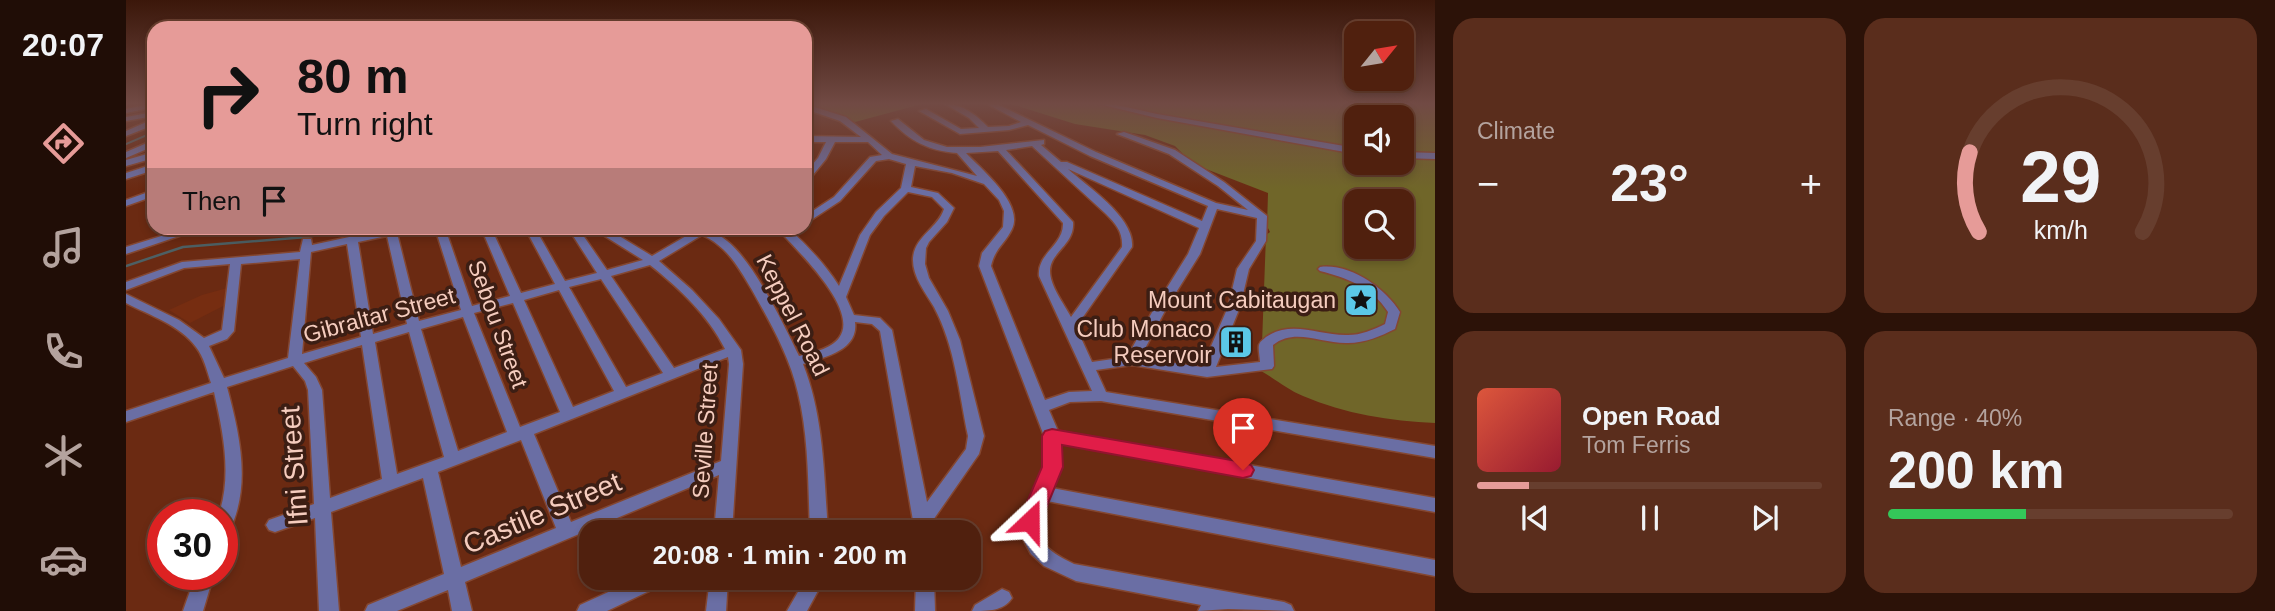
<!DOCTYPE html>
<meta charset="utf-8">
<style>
:root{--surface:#50200e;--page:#5a2d1c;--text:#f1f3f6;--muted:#b4a39e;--line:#673e2e;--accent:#e69b98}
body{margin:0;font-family:Helvetica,sans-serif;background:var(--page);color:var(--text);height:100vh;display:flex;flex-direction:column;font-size:26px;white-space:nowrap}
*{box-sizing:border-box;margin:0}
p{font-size:23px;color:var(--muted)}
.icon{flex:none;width:38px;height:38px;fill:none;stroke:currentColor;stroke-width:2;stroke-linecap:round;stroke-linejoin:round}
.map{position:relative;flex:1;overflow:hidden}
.panel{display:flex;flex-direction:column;gap:18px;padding:18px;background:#2c1208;width:840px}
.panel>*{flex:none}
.banner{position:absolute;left:21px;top:21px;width:665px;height:214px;border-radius:21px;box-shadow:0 4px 10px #0003,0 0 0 2px var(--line);background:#e69b98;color:#111;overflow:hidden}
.needle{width:46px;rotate:60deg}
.buttons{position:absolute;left:1218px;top:21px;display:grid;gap:14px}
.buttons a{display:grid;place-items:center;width:70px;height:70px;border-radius:14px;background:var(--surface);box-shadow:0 4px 10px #0003,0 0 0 2px var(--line);font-size:35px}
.speed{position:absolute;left:21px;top:499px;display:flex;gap:14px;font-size:35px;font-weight:700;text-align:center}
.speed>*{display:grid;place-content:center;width:91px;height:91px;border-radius:50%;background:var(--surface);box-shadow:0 4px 10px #0003,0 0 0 2px var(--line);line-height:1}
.speed .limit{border:10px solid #d22;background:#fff;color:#111}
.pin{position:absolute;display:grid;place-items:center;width:60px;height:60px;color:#fff;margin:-72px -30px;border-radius:50% 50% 50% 0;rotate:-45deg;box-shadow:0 0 7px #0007}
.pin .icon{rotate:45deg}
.me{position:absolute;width:77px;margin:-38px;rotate:23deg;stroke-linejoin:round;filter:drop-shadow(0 0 5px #0008)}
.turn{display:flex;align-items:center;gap:24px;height:147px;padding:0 35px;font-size:32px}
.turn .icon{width:91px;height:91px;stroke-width:2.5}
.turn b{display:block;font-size:49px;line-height:60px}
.then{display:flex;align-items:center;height:66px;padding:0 35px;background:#0003;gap:14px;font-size:26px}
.big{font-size:52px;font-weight:700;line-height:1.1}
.panel .tile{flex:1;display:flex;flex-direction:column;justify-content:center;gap:10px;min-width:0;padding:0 24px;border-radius:21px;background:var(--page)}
.panel .dial{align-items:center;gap:0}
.dial svg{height:182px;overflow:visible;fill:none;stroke:var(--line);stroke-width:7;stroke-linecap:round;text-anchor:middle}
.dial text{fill:var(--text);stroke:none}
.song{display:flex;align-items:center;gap:21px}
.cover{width:84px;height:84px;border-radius:10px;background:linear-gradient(135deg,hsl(10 70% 55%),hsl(350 70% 35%))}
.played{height:7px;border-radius:4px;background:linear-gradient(90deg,var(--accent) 15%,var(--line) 15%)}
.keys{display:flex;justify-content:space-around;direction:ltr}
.heat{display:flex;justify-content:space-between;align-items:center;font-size:38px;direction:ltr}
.charge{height:10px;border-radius:5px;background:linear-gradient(90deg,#34c759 40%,var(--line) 0)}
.panel .tiles{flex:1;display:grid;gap:18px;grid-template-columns:repeat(2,1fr)}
.trip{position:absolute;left:453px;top:520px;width:402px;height:70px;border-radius:21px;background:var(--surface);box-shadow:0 4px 10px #0003,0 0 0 2px var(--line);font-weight:700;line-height:70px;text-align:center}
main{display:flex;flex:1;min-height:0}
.menu{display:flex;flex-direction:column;width:126px;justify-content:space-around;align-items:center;background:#200d06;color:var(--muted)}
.menu .icon{width:49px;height:49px}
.menu .on{color:var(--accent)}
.menu b{font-size:32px;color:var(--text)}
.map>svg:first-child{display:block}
.built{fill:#762d11}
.green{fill:#706629;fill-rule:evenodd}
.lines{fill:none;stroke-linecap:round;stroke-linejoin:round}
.stream-far1{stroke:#4d6064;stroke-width:2}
.stream{stroke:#4d6064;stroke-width:2.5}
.minor-casing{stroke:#844731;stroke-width:3}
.minor{fill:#6a6ea4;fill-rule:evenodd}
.route{fill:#e11d48;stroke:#92132f;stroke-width:2}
.labels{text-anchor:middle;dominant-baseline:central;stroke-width:7;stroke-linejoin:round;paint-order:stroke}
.poi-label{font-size:23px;fill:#f5ccbe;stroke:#3c1e14;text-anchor:end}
.street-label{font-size:23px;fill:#f5ccbe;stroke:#3c1e14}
.near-street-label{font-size:28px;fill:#f5ccbe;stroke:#3c1e14}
</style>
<main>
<nav class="menu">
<b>20:07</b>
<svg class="icon on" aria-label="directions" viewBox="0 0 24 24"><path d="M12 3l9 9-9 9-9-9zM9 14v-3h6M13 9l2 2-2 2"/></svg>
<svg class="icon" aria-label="music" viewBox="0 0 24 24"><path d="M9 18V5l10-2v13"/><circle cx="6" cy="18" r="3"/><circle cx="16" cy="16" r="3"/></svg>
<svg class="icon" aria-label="phone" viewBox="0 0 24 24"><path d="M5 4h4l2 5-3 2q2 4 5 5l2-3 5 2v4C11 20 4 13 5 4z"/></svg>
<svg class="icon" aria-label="climate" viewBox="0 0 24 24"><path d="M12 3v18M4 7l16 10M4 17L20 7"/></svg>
<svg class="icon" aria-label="car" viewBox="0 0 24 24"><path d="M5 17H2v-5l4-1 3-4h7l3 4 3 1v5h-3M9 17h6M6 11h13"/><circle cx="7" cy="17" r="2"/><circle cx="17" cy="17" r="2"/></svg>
</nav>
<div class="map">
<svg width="1309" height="611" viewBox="0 0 1309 611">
<rect width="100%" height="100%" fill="#6b2a12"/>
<path class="built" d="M105 287 103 303 64 323 43 310 76 295Z"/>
<path class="green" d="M679 104H796L729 122 712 113Z
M885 104H1309V423C1264 421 1219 414 1177 396 1162 390 1149 379 1135 371L1140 235 1144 232 1141 226 1142 193 1067 164 1049 146 1019 135 949 124ZM1230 117H1276V163H1230ZM1230 201H1276V247H1230Z"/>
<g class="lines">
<path class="stream-far1" d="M0 144 28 132"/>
<path class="stream" d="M0 266 57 247 181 237 230 228"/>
<g class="minor-casing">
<path id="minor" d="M23 104H28V107L0 113V109Z
M679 104 720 117 766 154 851 176 831 153C803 151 784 141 765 121L772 119 798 140 821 147H854L918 140V144L915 145 935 162H941L1076 221 1082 206 964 156 902 125 883 130 834 134 793 111 800 109 835 129 853 128 843 118 819 104C837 104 850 115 862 127L883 126 895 122 861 104H871L970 152 1090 203 1122 210 1092 186 1043 154 991 134 998 132 1049 150 1098 182 1141 216 1140 241 1123 269 1114 307 1090 367 1134 362C1134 357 1132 350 1133 345 1134 341 1137 340 1140 337 1166 319 1194 336 1222 335 1235 335 1247 330 1259 324L1262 312C1246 287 1221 278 1194 271L1192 269 1194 267C1224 263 1259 288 1274 312L1269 329C1255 336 1239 343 1222 343 1196 344 1169 327 1147 345L1148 366 1146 369 1081 377 1006 365 970 370 980 392 1309 446V458L975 401 944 402 923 410 932 431 1309 498V512L934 443V467L926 488 1309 560V576L921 501C907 536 912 547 948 564L1158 602 1165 605 1168 611 1102 609 1072 611 1075 605 950 581 918 566 905 554 898 541 895 521 918 467V436L853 266 856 253 877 227 878 211 873 200 858 184 826 173 789 166 785 187 812 193 828 208 821 222 803 242 800 248 799 264 803 278 822 311 834 340 858 436 853 454 805 523 807 532H789L754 331 746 324 729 322C733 351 696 358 677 364 698 417 698 476 702 532H684C682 486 683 438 672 393 664 357 644 322 626 290 613 268 601 246 576 235L533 261 566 290 593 319 615 350 617 364 606 532H588L593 475 339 582 346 611H326L322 590 271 611H239L242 605 318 574 297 478 205 512 213 611H193L189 518 149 532 143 530 140 525 143 520 188 504 182 390 179 381 167 366 101 387C114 436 126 487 102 534L96 536V514H93C106 474 97 432 88 392L0 422V411L85 383C81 371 78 357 70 347 54 325 23 315 0 303V294L53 320 78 338 96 330 104 264 58 268 0 290V282L56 262 174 252 177 239H185L186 245 265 228H286L285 230 271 233 293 321 335 310 309 228H319L346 306 384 296 356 230 357 228H365L366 230 395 293 429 284 399 228H409L439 281 471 273 442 228H452L481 270 517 260 469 230 468 228H480L526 256 567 232 561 228C576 228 589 231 601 241 628 262 658 325 673 356 685 353 705 349 713 338 735 309 668 248 651 228H662C681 245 699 264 713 286L734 235 750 212 775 188 780 164 763 159 750 161 714 201 679 224V216L708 197 744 157 756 155 742 142H709L700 159 682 181 679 182V173L692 158 700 142H679V136L735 137 714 121 679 109ZM906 146 980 214C990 224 997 232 996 247L945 317C938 304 924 286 924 271 924 252 949 245 947 222L880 150ZM872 151 937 223C938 245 911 253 913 276L966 391 943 392 919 400 865 266C869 248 879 244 886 229 898 204 856 170 840 153ZM942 169 1073 228 1062 254 1029 307 1001 357 966 362 950 327 1006 247C1009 218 962 187 942 169ZM782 192 806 197 818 209C812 228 789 236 787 258 786 276 799 292 808 307 829 346 833 393 842 436L840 449 801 502 766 330 754 318 728 315 720 297 744 235 758 216ZM1091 209 1131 218 1130 241 1111 269 1102 307 1076 367 1014 358 1041 307 1074 254ZM261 236 281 324 247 334 232 242ZM221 244 235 337 176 354 185 252ZM174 259 162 358 98 378 83 346 101 339 108 331 115 264ZM524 265C553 288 582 315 599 349L548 368 485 276ZM475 279 537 373 500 387 443 287ZM433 290 488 391 447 407 398 300ZM387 303 434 412 394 427 348 313ZM337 317 381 432 332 451 295 329ZM283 332 318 457 271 474 249 342ZM236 345 256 479 204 498 196 390 190 377 178 363ZM602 357 603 364 595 461 445 522 408 434ZM395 440 430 528 335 567 312 472Z
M973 104H987L1031 114 1230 148V154L1031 118Z
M28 112V116L0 121V117Z
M25 120H28V125L0 136V131Z
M28 140V146L0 158V152Z
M28 152V158L0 166V160Z
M1276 152 1309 153V159L1276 158Z
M28 164V170L0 179V173Z
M28 190V196L0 206V200Z
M61 228H93L88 231 59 234 0 254V247Z
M70 574H88L77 611H57Z
M513 578H540L538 584 481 611H451L454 605Z
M584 578H602L600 611H580Z
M680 578H699L681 611H661Z
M790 578H808L809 611H789Z
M876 589 883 592 886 598C878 611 862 611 846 611L849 605Z"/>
</g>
<use href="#minor" class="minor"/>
</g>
<linearGradient id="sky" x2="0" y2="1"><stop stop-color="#3b170a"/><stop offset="0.55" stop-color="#714a44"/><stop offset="1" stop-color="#714a44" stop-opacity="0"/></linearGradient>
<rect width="1309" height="189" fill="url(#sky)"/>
<path class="route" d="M926 429 1117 462 1125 465 1128 470 1125 476 1117 478 936 445 937 467 912 528 904 530 896 528 893 521 916 467V436L919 431Z"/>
<defs>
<g id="sight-square" transform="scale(1.75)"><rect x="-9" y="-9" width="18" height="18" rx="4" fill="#5bc8e7" stroke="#3c1e14"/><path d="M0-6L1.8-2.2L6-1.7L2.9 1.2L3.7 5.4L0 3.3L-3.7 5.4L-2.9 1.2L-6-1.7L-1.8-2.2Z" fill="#111"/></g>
<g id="building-square" transform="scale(1.75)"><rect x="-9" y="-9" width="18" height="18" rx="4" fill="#5bc8e7" stroke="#3c1e14"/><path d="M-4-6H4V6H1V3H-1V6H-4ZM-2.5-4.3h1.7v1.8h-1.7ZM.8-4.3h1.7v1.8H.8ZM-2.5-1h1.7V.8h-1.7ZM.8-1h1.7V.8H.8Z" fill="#111"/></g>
</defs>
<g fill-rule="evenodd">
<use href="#sight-square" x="1235" y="300"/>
<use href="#building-square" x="1110" y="342"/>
</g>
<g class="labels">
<g class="poi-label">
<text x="1210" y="300">Mount Cabitaugan</text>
<text x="1086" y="329">Club Monaco<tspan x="1086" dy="26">Reservoir</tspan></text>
</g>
<g class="street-label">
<text transform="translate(253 315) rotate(-15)">Gibraltar Street</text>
<text transform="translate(667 315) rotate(63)">Keppel Road</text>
<text transform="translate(372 324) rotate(70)">Sebou Street</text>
<text transform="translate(579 431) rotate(-86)">Seville Street</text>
</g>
<g class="near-street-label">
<text transform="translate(168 466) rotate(-94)">Ifni Street</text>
<text transform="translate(416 513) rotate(-23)">Castile Street</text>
</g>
</g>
</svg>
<div class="buttons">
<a><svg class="needle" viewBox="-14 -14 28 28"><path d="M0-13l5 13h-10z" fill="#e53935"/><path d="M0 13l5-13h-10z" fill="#b4a39e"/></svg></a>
<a><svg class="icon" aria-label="sound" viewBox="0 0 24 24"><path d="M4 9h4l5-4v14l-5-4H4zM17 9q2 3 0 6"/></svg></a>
<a><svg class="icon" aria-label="search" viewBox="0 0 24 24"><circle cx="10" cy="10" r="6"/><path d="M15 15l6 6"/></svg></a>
</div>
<div class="speed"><div class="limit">30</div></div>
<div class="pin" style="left:1117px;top:470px;background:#d93025"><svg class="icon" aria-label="arrive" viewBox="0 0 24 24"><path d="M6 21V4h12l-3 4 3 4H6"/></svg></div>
<svg class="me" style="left:904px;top:521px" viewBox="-20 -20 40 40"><path d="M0-17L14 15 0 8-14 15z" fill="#e11d48" stroke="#fff" stroke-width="4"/></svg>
<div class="trip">20:08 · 1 min · 200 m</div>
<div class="banner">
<div class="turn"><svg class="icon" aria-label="right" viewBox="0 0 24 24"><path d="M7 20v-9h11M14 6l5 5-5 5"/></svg><div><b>80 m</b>Turn right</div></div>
<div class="then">Then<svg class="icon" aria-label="arrive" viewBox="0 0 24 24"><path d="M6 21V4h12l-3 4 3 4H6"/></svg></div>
</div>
</div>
<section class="panel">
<div class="tiles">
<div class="tile"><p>Climate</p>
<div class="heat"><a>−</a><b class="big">23°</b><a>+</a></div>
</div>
<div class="tile dial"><svg viewBox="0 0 100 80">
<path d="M14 69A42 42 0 1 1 86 69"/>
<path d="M14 69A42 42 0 0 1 10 34" stroke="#e69b98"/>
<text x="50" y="56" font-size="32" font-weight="700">29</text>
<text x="50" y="72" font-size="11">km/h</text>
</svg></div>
<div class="tile">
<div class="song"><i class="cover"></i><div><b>Open Road</b><p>Tom Ferris</p></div></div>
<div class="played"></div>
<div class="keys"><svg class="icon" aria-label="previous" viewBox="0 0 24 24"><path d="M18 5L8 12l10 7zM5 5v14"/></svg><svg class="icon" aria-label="pause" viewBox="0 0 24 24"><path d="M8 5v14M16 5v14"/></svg><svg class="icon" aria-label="next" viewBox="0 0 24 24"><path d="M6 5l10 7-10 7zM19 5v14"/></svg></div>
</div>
<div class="tile"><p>Range · 40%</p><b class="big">200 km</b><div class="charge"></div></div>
</div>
</section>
</main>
